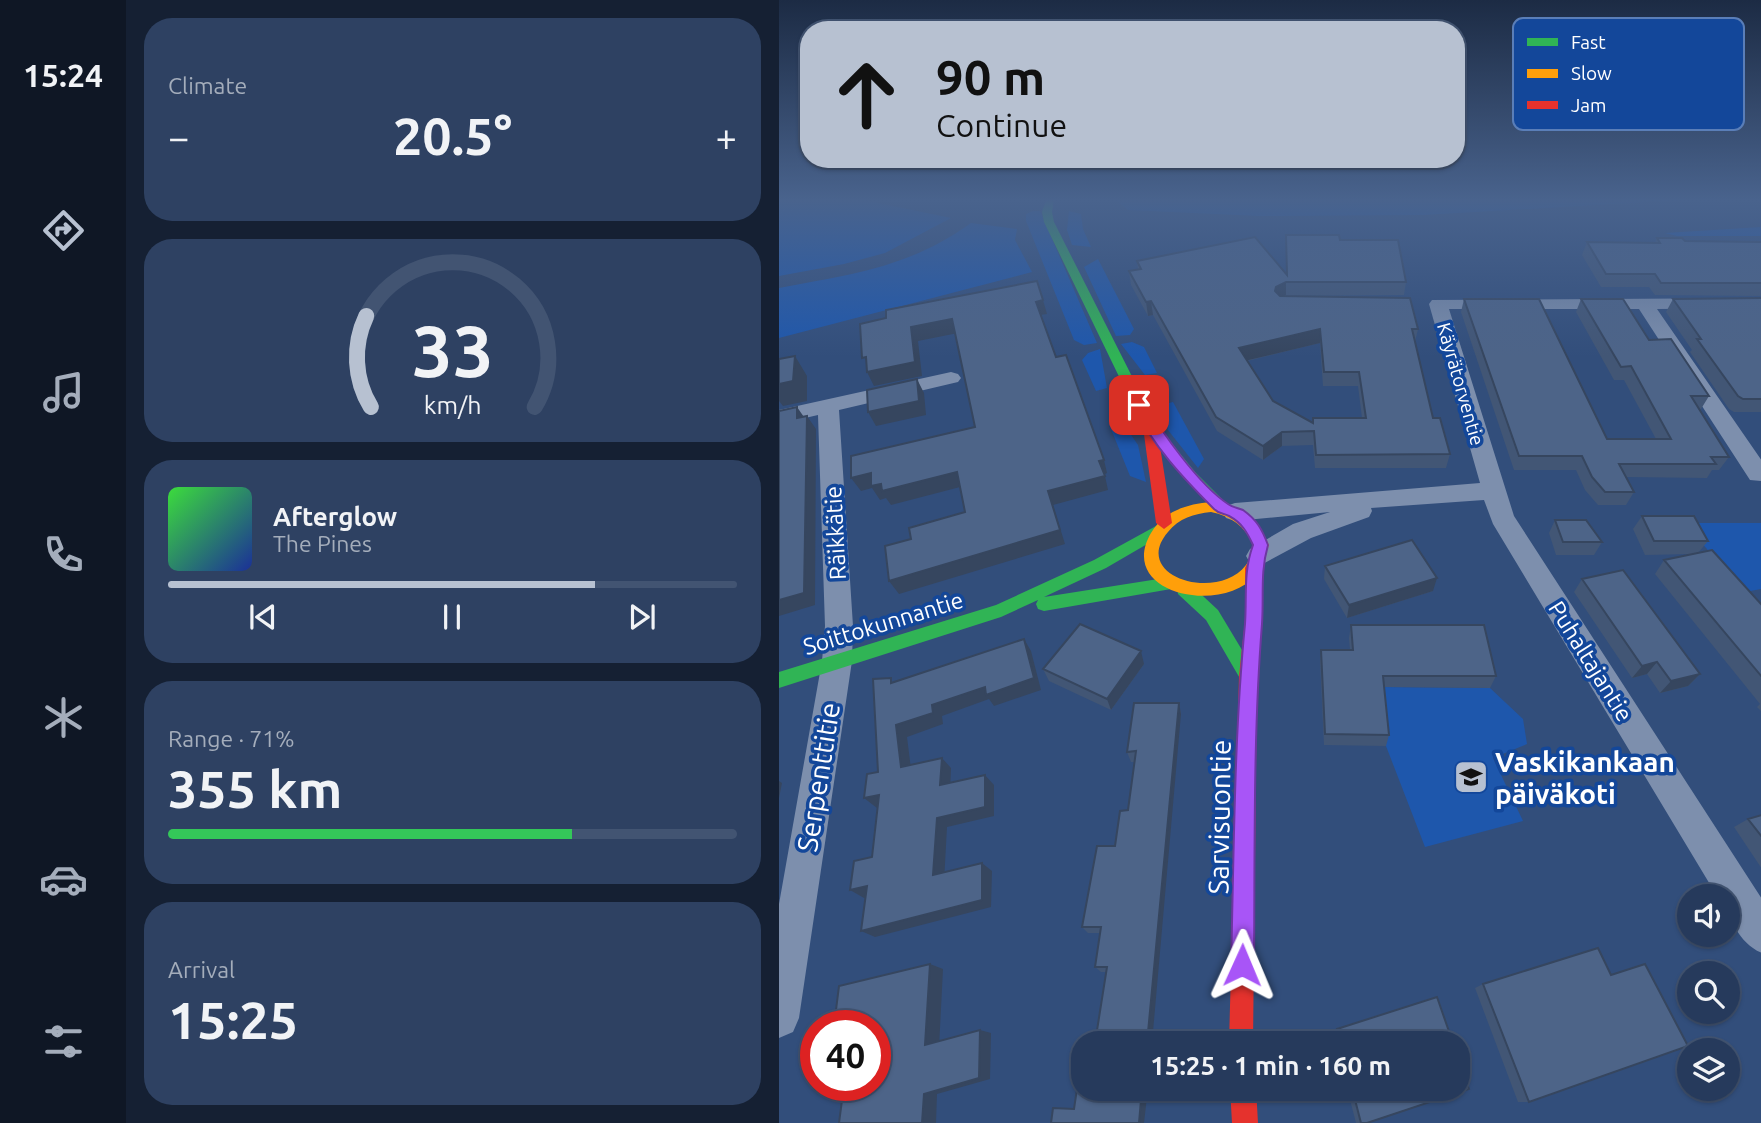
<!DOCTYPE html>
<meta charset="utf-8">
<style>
:root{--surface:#263a5c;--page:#2e4162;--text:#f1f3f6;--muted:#a4adbb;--line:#425472;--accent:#b7c1d1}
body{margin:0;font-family:Ubuntu,sans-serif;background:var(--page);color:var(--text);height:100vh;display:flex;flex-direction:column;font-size:26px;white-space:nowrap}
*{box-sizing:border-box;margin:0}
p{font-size:23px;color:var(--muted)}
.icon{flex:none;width:38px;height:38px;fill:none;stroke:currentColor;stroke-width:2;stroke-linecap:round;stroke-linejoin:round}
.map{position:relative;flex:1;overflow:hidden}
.details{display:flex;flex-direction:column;gap:18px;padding:18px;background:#152033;width:653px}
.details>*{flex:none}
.top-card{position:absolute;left:21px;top:21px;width:665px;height:147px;border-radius:28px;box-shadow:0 2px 5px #0004,0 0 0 2px var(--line);background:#b7c1d1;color:#111;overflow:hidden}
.fabs{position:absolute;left:898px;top:884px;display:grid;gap:14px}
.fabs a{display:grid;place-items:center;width:63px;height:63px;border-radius:50%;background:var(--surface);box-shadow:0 2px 5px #0004,0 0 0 2px var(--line);font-size:35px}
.speed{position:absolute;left:21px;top:1010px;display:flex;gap:14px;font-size:35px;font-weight:700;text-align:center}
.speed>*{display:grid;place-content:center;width:91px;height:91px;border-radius:50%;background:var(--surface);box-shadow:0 2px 5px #0004,0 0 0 2px var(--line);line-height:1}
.speed .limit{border:10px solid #d22;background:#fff;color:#111}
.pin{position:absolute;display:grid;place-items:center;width:60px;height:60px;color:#fff;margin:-30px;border-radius:14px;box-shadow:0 4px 10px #0006}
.me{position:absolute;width:77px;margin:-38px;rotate:1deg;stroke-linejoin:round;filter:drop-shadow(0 0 5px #0008)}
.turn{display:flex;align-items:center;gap:24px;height:147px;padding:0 21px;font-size:32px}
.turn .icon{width:91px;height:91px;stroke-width:2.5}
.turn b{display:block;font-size:49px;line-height:60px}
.big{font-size:52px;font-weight:700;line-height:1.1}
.details .widget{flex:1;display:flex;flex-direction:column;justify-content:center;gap:10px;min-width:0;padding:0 24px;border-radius:28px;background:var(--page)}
.details .dial{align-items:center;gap:0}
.dial svg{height:182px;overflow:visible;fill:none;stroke:var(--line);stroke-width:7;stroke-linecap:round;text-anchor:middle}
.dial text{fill:var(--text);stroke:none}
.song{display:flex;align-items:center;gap:21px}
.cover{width:84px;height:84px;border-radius:10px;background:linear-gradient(135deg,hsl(120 70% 55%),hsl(230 70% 35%))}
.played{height:7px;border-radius:4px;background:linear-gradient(90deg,var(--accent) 75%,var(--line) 75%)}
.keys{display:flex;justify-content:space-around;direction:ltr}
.heat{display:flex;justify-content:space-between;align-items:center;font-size:38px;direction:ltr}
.charge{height:10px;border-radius:5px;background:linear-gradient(90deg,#34c759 71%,var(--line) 0)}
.trip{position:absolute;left:292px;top:1031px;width:399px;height:70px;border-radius:28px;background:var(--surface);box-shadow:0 2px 5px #0004,0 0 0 2px var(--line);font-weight:700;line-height:70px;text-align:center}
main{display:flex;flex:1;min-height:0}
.menu{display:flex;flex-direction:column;width:126px;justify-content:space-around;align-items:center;background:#0f1725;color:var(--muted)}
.menu .icon{width:49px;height:49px}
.menu .active{color:var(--accent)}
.menu b{font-size:32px;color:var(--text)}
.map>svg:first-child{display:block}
.green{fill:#1e57ac}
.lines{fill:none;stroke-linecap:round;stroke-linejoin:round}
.street{fill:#7d8fad;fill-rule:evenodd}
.fast{fill:#30b455;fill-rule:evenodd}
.slow{fill:#ff9f0a;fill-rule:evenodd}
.jam{fill:#e5322d;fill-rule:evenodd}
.wall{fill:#425675;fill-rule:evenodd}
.shaded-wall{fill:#36465f}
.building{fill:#4d6488;stroke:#36465f;stroke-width:2;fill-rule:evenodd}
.route{fill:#a855f7;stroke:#6d37a1;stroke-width:2}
.labels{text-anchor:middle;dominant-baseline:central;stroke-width:7;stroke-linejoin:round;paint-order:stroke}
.far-street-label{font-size:19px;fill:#fff;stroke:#13479a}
.street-label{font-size:23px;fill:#fff;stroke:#13479a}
.near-poi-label{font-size:28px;font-weight:bold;fill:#fff;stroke:#13479a;text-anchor:start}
.near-street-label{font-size:28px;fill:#fff;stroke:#13479a}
.key{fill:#13479a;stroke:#5a7eb8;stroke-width:2}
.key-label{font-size:19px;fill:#fff}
</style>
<main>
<nav class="menu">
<b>15:24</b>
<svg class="icon active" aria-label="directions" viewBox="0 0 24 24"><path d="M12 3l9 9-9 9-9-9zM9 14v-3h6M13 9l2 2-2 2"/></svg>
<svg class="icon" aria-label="music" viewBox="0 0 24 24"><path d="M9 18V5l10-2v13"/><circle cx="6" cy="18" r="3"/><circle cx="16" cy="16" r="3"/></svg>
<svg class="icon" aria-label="phone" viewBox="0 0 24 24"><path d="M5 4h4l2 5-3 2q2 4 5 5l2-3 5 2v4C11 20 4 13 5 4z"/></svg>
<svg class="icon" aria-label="climate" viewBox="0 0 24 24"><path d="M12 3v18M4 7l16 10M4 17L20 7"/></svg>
<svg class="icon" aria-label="car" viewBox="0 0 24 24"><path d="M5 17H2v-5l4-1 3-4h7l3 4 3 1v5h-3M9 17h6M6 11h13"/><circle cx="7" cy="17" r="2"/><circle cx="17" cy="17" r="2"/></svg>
<svg class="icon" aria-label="filters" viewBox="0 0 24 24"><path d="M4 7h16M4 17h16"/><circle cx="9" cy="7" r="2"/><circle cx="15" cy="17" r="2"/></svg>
</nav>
<section class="details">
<div class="widget"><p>Climate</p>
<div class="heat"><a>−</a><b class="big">20.5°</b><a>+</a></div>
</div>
<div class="widget dial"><svg viewBox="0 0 100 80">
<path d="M14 69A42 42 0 1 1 86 69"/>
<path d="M14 69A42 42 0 0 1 12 29" stroke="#b7c1d1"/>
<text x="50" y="56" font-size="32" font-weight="700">33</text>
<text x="50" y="72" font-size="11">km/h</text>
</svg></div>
<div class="widget">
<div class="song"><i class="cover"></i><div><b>Afterglow</b><p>The Pines</p></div></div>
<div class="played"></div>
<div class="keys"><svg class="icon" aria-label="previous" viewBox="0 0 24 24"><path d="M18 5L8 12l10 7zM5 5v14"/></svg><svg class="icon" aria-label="pause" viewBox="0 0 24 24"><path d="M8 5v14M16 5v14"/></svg><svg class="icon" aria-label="next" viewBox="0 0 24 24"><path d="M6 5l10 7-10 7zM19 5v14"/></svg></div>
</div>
<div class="widget"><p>Range · 71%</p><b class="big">355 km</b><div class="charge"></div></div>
<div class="widget"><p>Arrival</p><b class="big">15:25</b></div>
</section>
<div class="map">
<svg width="983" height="1123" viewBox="0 0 983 1123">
<rect width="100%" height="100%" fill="#324e7b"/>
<path class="green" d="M0 200H85L172 218 106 253 65 264 0 276Z
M337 200H904L644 215 480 216 349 210Z
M254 211H261L318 343 305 345 295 340 247 221V214Z
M290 211 302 214 304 229 312 247 293 245 288 230Z
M192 223 238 229 236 240 253 272 0 338V288C73 274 129 268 192 223Z
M982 227V236H898L886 233Z
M319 259 355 329 351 335 337 336 305 267Z
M353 342 365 347 378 373 366 375 342 344Z
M321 349 328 388 317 391 303 360 309 353Z
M394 402 425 459 419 468 389 430 382 405Z
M341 419 359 445 367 482 351 476 330 424Z
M905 523H982V589L966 592Z
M601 687 711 688 744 719 748 744 714 758 744 821 646 847 607 746Z"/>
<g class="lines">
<path class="street" d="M983 298V308L878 309 983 461V481L971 480 860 309H670L735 516 983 899V953C961 944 948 918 948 896H938L714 524 705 500 592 508 593 511 590 517 532 538 480 566 471 563 467 556 471 549 514 524 551 512 456 521 447 518 444 512 447 506 456 503 701 483 650 304 653 300Z
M172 372 179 374 182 378 179 382 60 410 74 626 73 661 20 1018 14 1032 0 1038V904L43 661 46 626 39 415 0 424V410Z"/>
<path class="fast" d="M267 200H275L273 212 275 222 377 424 417 473 449 505 451 509 449 513H439L407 479 364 426 265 222 263 212Z
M377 526 385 532 382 536 327 568 265 597 392 577 398 578 399 584H411L439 610 475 670 478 676 475 682 469 684 463 682 427 620 399 594 398 588 265 611 259 609 257 604 259 600 222 617 0 688V672L217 605 315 560Z"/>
<path class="slow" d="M432 502C460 507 478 518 490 545 486 555 484 567 477 575 442 616 337 593 372 533 385 511 408 504 432 502ZM432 512C452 516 466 526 474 545 472 551 471 560 467 565 438 603 351 576 389 532 400 518 415 514 432 512Z"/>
<path class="jam" d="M371 423 378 427 393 523 385 529 377 523 364 427Z
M474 562 480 564 482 568V620L478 676 474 1043H450L460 676 466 620V568L468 564Z
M451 1088H477L479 1123H453Z"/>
</g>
<path class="wall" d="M507 235 561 240 627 282 625 295 506 296 639 329 636 342 654 418 671 454 667 468H536L534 445 503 446 484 460 438 431 374 315 369 316 352 285 350 271 359 269 358 261 507 274ZM541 343 544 386H579L583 418H534V423L494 401 468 361Z
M878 238 906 241 983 242V296L876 295 870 287H822L803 255 808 242 876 243Z
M983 298V412H955L950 409 911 352 913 350 887 312 894 299Z
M685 299 828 439H877L845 380H835L797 312 802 299 870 340 930 396 922 409H920L950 457 940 470H933L928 478 847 477 855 492 847 505H819L806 490 797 470H735L682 312Z
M863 516 929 541 919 553 983 605V712L978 707 981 704 876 574 885 560 913 554 866 555 854 529Z
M776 520 823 542 815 555H777L770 533Z
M546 566 654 591 568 618 545 579Z
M803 579 921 674 909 686 881 693 868 674 853 678 795 592Z
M572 625 717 676 711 688 605 687 610 735 607 746 545 745 541 662 542 650H571L570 638Z
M365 664 332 710 270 681 264 669Z
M400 703 402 714 327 972H322L316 967 321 933H309L303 927 349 810 356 762H352L348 752Z
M983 815V869L955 827 969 819Z
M704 984 750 1102H739L696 988Z
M558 1029 674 1043H556L554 1033Z
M568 1088H679L588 1123H577Z"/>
<path class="shaded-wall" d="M507 282V295L497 301V287Z
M264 300 268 314 261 315 257 302Z
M372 301 374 315 369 316 367 302Z
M173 319 179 333 139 341 143 376 95 386 88 372 132 327Z
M541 329V343L461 362 460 348Z
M16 356 28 376V401L4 406 0 401V384Z
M138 379 145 393 147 415 97 426 89 412Z
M18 407 27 420 18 418Z
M28 416 37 429 36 605 0 616V600Z
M503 432V446L484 460V446Z
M325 460 328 473 324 475 320 461Z
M178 472 185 486 112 505 107 498 101 500 93 488 82 491 72 478 92 473Z
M326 476 329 490 274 505 286 544 120 594 110 581 269 491Z
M658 578 654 591 568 618 570 605Z
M245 639 252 651 262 690 215 706 210 699 163 716 164 724 128 737 133 777 122 767 117 725 153 705Z
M362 651 365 664 332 710 328 699Z
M878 662 868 674 853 678 863 666Z
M921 674 909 686 881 693 892 681Z
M400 703 402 714 373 1043H368Z
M163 758 172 768 171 795 161 785Z
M206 775 215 785V816L168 827 165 882 154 875 158 818Z
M0 781 3 783 0 798Z
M100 795 112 805 98 808 85 798Z
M203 863 213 871 212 907 96 937 82 931Z
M88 886 101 894 85 898 71 890Z
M151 964 164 969 160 1048 146 1045Z
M201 1030 212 1033 211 1079 158 1094 157 1123H143L145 1094Z
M363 1088H369L365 1123H360Z"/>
<path class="building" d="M507 235H560L561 240H619L627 282H507L497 287 496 291 501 296 631 298 639 329H633L654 418H661L671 454 537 455 535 431 503 432 484 446 437 417 372 301 367 302 350 271 362 269 358 261 476 237 508 275ZM541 329 545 372H580L587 418H534V423L494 401 460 348Z
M878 238H903L906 241 983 242V283H882L876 274H827L808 242 881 243Z
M258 281 264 300 257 302 277 357 287 355 325 460 320 461 326 476 269 491 281 530 110 581 106 546 132 539 130 528 186 512 178 472 103 491 102 484 92 486V473L72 478V456L196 427 173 319 132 327 136 362 88 372 87 357 83 358 81 324 107 318V310Z
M983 298V399H964L959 396 918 339H922L894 299Z
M685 299H760L828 439H892L852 366 842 367 802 299H844L870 340 892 339 930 396H912L950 457H932L937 464H840L855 492H826L813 477 803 456H740Z
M16 356 14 381 0 384V359Z
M138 379 140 401 89 412 88 390Z
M18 407V418L28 416 25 593 0 600V411Z
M863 516H915L929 541H875Z
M776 520H807L823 542H784Z
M633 540 658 578 570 605 546 566Z
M933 550 983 605V677L885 560Z
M844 570 921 674 892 681 878 662 863 666 803 579Z
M301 624 362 651 328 699 264 669Z
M572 625H705L717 676H604L610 735 546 734 542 650H574Z
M245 639 255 678 207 695 206 687 153 705 154 713 117 725 122 767 163 758 161 785 206 775V807L158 818 154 875 203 863V900L82 931 88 886 71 890 75 861 93 857 100 795 85 798 88 774 99 772 94 679 112 678V683Z
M355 703H400L368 1043H316L328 967H316L322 927H303L318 846H336L341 811 349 810 357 751 348 752Z
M983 815V837L969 819Z
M819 948 832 975 866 964 909 1046 750 1102 704 984Z
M151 964 146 1045 201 1030 200 1078 145 1094 143 1123H60L65 1085H96V1026H55L60 986Z
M658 997 674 1043H561L558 1029Z
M679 1059 690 1089 588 1123H582L573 1088H679Z
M302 1062H304V1088H363L360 1123H272L274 1108 295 1109Z"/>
<linearGradient id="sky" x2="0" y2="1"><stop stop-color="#1c2b44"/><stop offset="0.56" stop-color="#49638d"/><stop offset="1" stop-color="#49638d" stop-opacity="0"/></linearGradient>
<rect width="983" height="357" fill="url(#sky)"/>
<path class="route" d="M360 401 365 402C383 432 419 484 449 504 453 507 459 508 464 510 478 520 483 529 489 545 481 573 485 595 483 624 474 737 476 851 475 965L472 973 463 977 455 973 452 965C455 851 455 737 466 624 468 595 464 573 474 545 468 532 463 523 450 516 444 513 440 514 435 509 404 478 373 445 354 405Z"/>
<defs>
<g id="school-square" transform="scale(1.75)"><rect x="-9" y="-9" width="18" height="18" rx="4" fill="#b7c1d1" stroke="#13479a"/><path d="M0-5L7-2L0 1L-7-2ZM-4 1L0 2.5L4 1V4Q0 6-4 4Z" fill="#111"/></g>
</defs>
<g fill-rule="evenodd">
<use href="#school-square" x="692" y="777"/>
</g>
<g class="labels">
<g class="far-street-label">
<text transform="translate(682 384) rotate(74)">Käyrätorventie</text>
</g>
<g class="street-label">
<text transform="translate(56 533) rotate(-93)">Räikkätie</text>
<text transform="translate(104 623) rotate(-17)">Soittokunnantie</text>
<text transform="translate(812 661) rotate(58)">Puhaltajantie</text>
</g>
<g class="near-poi-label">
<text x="716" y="761">Vaskikankaan<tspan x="716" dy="32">päiväkoti</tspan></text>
</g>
<g class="near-street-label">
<text transform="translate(39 777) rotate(-81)">Serpenttitie</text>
<text transform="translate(440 817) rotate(-89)">Sarvisuontie</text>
</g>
</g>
<rect x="734" y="18" width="231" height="112" rx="10" class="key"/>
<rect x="748" y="38" width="31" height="8" fill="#30b455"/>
<rect x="748" y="69" width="31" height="9" fill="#ff9f0a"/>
<rect x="748" y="101" width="31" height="8" fill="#e5322d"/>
<g class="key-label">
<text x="792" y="49">Fast</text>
<text x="792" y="80">Slow</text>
<text x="792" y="112">Jam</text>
</g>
</svg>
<div class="fabs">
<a><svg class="icon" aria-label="sound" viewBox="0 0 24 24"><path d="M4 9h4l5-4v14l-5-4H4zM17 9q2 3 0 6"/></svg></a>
<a><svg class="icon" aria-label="search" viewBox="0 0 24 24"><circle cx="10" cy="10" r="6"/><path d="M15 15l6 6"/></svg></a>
<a><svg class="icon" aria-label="layers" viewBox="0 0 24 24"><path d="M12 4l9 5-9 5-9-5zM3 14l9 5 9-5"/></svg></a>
</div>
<div class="speed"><div class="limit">40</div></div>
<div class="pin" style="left:360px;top:405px;background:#d93025"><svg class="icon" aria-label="arrive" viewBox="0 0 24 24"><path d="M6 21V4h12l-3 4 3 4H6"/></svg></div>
<svg class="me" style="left:463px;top:965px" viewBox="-20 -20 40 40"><path d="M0-17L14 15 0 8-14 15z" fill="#a855f7" stroke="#fff" stroke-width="4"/></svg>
<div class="trip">15:25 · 1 min · 160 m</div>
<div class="top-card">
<div class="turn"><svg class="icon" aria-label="ahead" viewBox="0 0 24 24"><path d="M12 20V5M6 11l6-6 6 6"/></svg><div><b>90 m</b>Continue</div></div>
</div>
</div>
</main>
